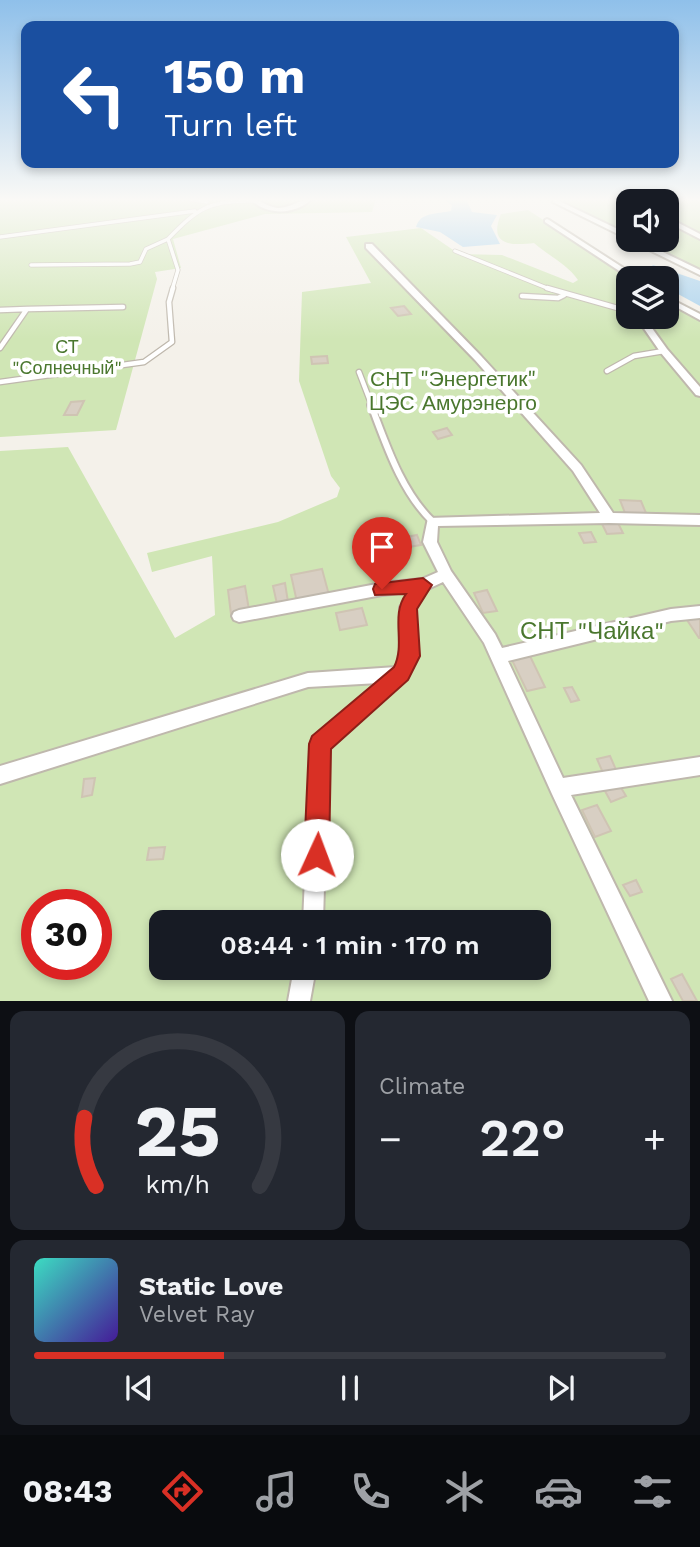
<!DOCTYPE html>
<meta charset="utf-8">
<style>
:root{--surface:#171b24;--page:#242831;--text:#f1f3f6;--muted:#9ea1a6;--line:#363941;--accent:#d93025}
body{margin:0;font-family:"Work Sans",sans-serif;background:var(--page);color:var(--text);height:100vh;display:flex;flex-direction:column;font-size:26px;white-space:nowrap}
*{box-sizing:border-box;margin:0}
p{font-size:23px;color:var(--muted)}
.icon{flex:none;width:38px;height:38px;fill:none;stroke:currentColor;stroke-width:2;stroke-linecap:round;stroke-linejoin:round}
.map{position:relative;height:1001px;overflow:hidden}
.details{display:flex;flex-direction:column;gap:10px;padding:10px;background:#0d0f14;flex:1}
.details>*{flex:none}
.guide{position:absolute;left:21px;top:21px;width:658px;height:147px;border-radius:14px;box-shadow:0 4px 10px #0003;background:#1a4fa0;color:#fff;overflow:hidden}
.tools{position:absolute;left:616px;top:189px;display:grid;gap:14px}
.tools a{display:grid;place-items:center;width:63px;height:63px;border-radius:14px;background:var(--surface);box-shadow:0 4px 10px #0003;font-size:35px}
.speed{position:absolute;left:21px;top:889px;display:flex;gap:14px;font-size:35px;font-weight:700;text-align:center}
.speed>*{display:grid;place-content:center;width:91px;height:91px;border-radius:50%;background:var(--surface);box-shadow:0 4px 10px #0003;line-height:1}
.speed .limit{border:10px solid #d22;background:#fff;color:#111}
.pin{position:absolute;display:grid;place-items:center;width:60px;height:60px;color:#fff;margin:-72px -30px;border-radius:50% 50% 50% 0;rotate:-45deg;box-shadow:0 0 7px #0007}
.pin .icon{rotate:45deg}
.me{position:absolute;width:77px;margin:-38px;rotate:2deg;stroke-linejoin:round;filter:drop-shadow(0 0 5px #0008)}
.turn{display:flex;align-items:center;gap:24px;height:147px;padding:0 28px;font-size:32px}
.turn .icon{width:91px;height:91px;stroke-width:2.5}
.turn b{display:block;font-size:49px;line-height:60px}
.big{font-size:52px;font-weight:600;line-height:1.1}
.details .widget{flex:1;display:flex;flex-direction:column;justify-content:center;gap:10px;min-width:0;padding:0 24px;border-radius:14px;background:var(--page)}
.details .dial{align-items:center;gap:0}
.dial svg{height:182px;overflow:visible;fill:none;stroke:var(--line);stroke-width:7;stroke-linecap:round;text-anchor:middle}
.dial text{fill:var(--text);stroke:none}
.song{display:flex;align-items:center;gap:21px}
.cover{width:84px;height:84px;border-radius:10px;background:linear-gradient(135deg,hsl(170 70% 55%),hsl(260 70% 35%))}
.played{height:7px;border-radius:4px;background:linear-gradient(90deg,var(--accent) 30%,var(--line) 30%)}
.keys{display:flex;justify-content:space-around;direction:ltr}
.heat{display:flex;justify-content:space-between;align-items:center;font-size:38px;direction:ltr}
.details .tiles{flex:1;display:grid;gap:10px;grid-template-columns:1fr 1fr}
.widget:last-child{grid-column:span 2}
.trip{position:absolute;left:149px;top:910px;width:402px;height:70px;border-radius:14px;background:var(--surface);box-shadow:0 4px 10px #0003;font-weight:600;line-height:70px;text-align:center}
.dock{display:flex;height:112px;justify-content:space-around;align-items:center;background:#090b0e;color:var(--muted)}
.dock .icon{width:49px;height:49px}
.dock .selected{color:var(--accent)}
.dock b{font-size:32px;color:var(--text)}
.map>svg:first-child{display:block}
.green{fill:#d0e6b5;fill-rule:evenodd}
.water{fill:#aad2ed}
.building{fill:#d8cfc3;stroke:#cfc4b3;stroke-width:2}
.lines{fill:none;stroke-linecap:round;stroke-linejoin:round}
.lane-far2-casing{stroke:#bfb8ad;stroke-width:5}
.lane-far1-casing{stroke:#bfb8ad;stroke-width:7}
.lane-casing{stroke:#bfb8ad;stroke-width:10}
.street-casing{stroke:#bfb8ad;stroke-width:4}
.lane-far2{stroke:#fff;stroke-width:3.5}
.lane-far1{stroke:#fff;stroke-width:4.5}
.lane{stroke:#fff;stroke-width:6}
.street{fill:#fff;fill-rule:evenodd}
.route{fill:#d93025;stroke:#8d1f18;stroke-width:2}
.labels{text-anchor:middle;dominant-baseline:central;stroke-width:7;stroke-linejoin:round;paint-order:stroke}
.far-park-label{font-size:18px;fill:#4a772e;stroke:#fff}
.park-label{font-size:21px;fill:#4a772e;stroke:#fff}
.near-park-label{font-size:24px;fill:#4a772e;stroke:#fff}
</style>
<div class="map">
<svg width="700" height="1001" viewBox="0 0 700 1001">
<rect width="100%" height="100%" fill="#f4f1ea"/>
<path class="green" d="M0 199H376L372 212 265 214 173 239 181 268 155 272 157 279 116 430 0 437Z
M555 199H700V271L636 240H667V201H628V235Z
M528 210 632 278H628V317H667V303L700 320V1001H0V451L68 447 175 638 215 615 212 556 152 572 147 553 278 522 337 497 340 488 331 476 299 381 302 292 371 283 346 237 421 228 459 254 502 255 573 283 578 280C567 264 549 256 534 243 510 246 488 245 501 214ZM37 905H96V964H37ZM161 922H539V968H161Z"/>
<path class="water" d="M443 199H466L472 212 497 215 491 226 500 244 463 247 440 232 416 227C420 212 437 214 451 211L452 205Z
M653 265 700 281V306L667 288V278H653L646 272Z"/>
<path class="building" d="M404 306 411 314 398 316 391 308Z
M327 356 328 363 312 364 311 357Z
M84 401 77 415H64L71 402Z
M447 428 452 435 438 439 433 432Z
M620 500 641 501 646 513H625Z
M618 523 623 533 607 534 602 524Z
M591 532 596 542 584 543 579 533Z
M417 535 421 545 409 547 406 537Z
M322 569 329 595 297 602 291 575Z
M285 583 288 602 277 604 273 586Z
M245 586 249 610 231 614 228 590Z
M487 590 497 611 483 613 474 593Z
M362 608 367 625 340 630 336 613Z
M700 618V638H699L687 620Z
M529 654 545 687 527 691 511 658Z
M572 687 579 700 571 702 564 688Z
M610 756 617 772 604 775 597 759Z
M95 778 92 795 82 797 84 779Z
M620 786 626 796 611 802 605 791Z
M597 805 611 831 595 837 582 810Z
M165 847 163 859 147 860 149 848Z
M636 880 642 892 630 896 623 885Z
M682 974 697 1001H683L671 979Z"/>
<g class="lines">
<g class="lane-far2-casing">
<path id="lane-far2" d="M189 199 207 202
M0 237 195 211
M455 251 552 290
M31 265 130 264 140 262 146 249 168 239
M172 290 178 270 168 239C197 209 209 200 252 201"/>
</g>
<g class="lane-far1-casing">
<path id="lane-far1" d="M547 288 628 311
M522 296 558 298 564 295
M27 309 123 307
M0 310 27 309 0 348
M607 371 634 356 664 351
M359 372 372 406
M0 382 144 362 172 342 169 302 173 288"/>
</g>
<g class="lane-casing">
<path id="lane" d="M371 405C386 444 401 491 432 521"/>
</g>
<g class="street-casing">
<path id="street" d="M250 199C260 199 267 207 278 208 291 208 300 199 312 199 295 215 267 216 250 199Z
M627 199H635L637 201H630Z
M553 200H557L628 234V239L553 202Z
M667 217 700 234V239L667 222Z
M547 219 549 220 639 278H630L545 222V220Z
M629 240H638L700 270V275Z
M366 244H372L481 356 581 465 613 513 700 515V525L609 523 438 526 437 542 451 571 495 634 502 648 671 609 700 606V618L671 621 508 661 563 778 700 757V775L571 795 672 1001H649L552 794 484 643 443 582 428 589 414 608 418 655 407 679 328 748 323 922H303L311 744 314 738 379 683 308 687 0 784V766L308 673 396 667 402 655 400 607 410 592 382 595 239 622 234 620 232 616 234 612 239 610 382 583 422 579 438 572 423 542 428 518 600 513 573 471 475 360 366 248Z
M667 297 700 314V320L667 302Z
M636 317H644L667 349 700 387V396L696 395 661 353Z
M294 968H316L310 1001H288Z"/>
</g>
<use href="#lane-far2" class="lane-far2"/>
<use href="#lane-far1" class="lane-far1"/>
<use href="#lane" class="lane"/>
<use href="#street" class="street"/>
</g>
<linearGradient id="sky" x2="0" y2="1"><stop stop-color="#8fc0ea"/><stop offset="0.59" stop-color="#faf9f6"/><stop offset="1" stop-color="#faf9f6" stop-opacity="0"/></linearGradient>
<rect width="700" height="339" fill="url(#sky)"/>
<path class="route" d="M423 578 432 585 417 609 420 656 408 680 331 749 329 855 325 864 317 868 308 864 304 855 309 744 312 736 394 667C406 643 390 616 406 594L375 595 373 589 375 584Z"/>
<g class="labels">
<g class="far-park-label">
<text x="67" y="346">СТ<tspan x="67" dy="21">"Солнечный"</tspan></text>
</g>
<g class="park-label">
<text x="453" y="378">СНТ "Энергетик"<tspan x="453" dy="24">ЦЭС Амурэнерго</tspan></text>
</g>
<g class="near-park-label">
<text x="592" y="631">СНТ "Чайка"</text>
</g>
</g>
</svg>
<div class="tools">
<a><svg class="icon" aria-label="sound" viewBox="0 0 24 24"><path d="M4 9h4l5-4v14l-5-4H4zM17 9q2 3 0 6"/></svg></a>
<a><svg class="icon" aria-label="layers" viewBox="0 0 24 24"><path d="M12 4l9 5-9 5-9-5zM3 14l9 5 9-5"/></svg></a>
</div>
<div class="speed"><div class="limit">30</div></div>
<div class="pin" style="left:382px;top:589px;background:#d93025"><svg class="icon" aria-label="arrive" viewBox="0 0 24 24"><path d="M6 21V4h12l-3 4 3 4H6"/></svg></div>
<svg class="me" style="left:317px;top:855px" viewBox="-20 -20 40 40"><circle r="19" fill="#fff"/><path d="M0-13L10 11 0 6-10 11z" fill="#d93025"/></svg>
<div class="trip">08:44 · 1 min · 170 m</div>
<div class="guide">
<div class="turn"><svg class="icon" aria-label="left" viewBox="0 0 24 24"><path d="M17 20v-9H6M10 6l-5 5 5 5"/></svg><div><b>150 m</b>Turn left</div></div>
</div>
</div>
<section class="details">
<div class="tiles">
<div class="widget dial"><svg viewBox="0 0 100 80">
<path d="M14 69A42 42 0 1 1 86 69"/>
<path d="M14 69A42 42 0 0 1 9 39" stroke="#d93025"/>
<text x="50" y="56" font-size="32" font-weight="700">25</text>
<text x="50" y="72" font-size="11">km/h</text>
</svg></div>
<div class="widget"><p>Climate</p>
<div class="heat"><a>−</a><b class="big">22°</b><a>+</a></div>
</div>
<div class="widget">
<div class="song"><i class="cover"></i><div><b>Static Love</b><p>Velvet Ray</p></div></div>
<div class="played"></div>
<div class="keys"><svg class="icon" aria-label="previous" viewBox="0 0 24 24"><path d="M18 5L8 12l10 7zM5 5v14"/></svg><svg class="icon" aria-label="pause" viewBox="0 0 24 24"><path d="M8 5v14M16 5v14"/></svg><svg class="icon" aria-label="next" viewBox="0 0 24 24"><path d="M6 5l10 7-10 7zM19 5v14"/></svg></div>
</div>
</div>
</section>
<nav class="dock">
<b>08:43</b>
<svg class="icon selected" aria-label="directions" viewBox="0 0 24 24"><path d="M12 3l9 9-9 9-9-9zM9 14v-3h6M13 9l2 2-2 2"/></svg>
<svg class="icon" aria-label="music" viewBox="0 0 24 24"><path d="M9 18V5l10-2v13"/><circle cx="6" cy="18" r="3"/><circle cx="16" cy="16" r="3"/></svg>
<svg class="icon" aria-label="phone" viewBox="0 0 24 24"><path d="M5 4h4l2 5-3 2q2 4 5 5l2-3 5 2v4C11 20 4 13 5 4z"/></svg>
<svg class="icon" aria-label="climate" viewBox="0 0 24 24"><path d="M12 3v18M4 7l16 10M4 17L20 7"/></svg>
<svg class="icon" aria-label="car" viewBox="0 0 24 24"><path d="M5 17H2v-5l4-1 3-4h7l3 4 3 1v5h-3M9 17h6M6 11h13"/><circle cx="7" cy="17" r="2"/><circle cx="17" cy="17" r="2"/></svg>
<svg class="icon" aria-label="filters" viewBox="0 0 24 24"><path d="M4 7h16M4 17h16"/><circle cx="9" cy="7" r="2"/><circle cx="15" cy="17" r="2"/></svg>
</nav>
